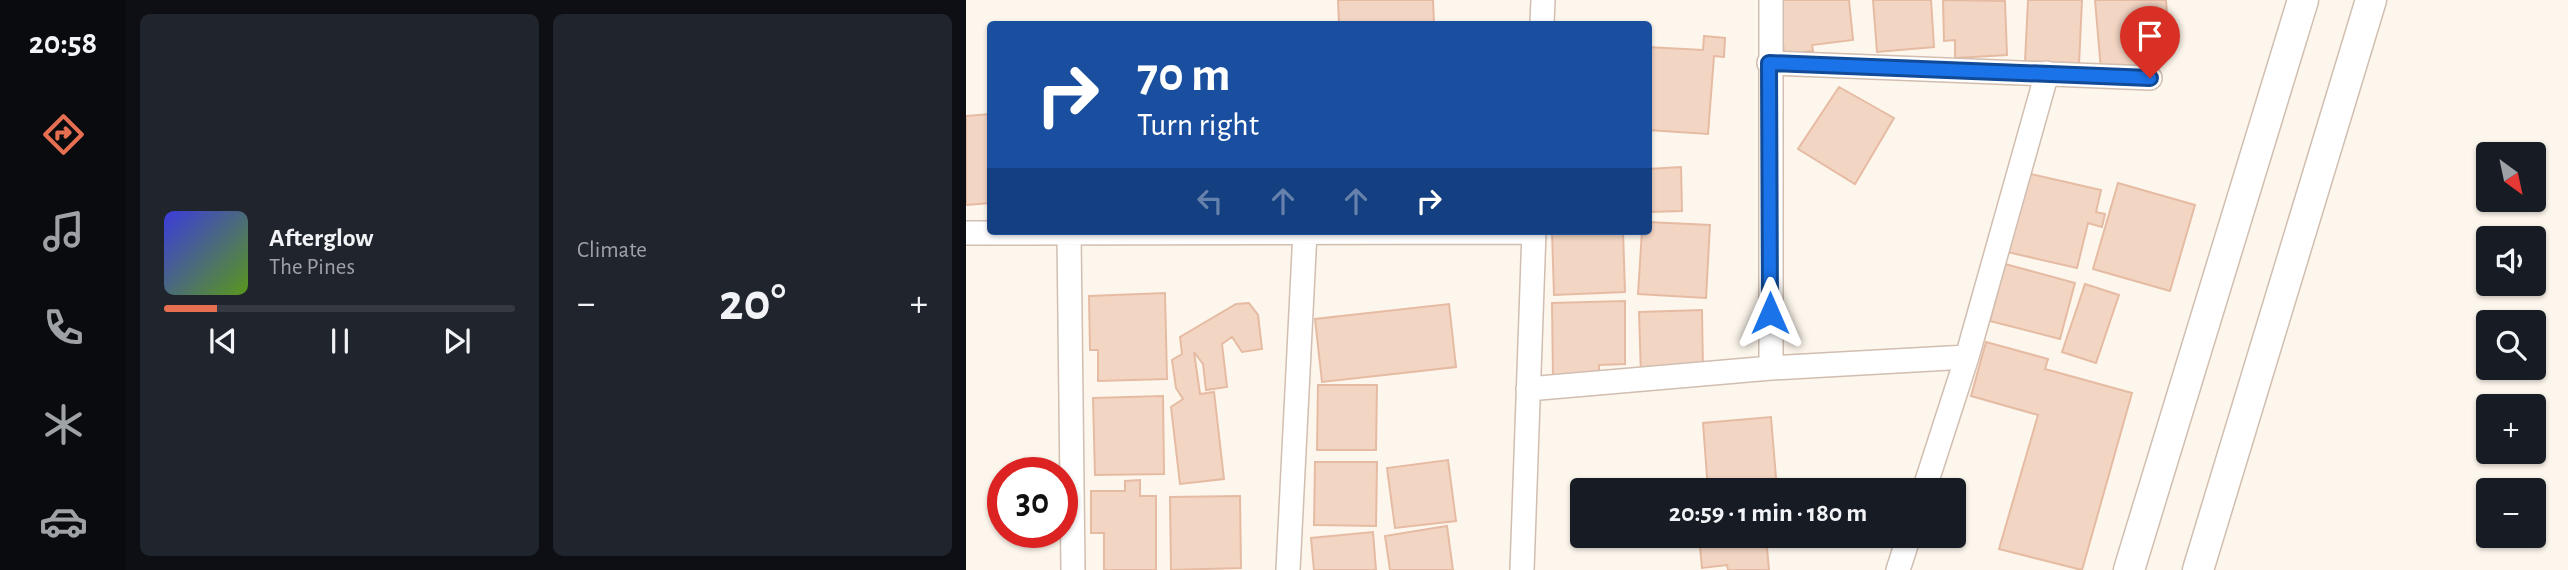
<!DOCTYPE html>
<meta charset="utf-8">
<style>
:root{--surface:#171b24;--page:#20242c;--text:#f1f3f6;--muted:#9ea1a6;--line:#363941;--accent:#e76f51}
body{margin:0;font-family:"Alegreya Sans",sans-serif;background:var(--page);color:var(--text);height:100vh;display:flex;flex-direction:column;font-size:26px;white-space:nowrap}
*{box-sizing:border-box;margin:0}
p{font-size:23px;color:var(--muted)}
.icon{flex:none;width:38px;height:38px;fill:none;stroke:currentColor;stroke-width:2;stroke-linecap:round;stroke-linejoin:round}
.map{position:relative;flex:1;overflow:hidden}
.sheet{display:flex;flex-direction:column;gap:14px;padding:14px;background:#0d0f14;width:840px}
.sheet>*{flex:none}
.banner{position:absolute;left:21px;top:21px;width:665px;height:214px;border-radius:7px;box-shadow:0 2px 5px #0004;background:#1a4fa0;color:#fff;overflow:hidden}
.needle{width:46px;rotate:147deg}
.tools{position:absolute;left:1510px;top:142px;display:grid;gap:14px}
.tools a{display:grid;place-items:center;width:70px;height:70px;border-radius:7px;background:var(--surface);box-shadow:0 2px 5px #0004;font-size:35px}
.speed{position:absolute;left:21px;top:457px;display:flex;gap:14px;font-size:35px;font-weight:700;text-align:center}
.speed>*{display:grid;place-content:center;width:91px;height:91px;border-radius:50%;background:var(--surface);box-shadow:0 2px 5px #0004;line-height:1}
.speed .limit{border:10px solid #d22;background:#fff;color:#111}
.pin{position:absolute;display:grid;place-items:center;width:60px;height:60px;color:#fff;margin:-72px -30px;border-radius:50% 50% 50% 0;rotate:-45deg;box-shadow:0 0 7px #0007}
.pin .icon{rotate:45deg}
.me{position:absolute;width:77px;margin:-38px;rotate:0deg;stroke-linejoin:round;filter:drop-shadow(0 0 5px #0008)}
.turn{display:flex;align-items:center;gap:24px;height:147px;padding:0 35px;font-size:32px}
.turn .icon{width:91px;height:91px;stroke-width:2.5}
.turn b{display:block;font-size:49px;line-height:60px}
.lanes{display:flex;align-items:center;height:66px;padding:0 35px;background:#0003;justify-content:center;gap:35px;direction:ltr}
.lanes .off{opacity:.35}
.big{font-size:52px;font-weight:700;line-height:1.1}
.sheet .tile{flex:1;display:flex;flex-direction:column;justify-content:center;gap:10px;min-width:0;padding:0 24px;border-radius:10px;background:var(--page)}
.song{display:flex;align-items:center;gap:21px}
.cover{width:84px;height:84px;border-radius:10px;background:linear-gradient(135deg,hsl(240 70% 55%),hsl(90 70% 35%))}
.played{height:7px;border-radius:4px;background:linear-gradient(90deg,var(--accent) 15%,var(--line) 15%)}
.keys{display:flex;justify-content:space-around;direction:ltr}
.heat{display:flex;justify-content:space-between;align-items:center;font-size:38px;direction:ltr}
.sheet .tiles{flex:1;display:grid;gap:14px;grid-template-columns:repeat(2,1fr)}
.trip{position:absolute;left:604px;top:478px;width:396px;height:70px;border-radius:7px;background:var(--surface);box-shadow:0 2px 5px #0004;font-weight:700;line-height:70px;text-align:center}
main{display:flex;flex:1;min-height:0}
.tab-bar{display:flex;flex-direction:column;width:126px;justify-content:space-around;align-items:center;background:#090b0e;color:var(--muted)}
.tab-bar .icon{width:49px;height:49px}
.tab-bar .selected{color:var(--accent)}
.tab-bar b{font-size:32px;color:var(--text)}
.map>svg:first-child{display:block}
.building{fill:#f3d5c3;stroke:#e6bba3;stroke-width:2}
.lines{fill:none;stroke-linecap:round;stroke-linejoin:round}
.minor-casing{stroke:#d1beb0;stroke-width:26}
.tertiary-casing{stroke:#d1beb0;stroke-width:33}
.minor{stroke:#fff;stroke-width:23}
.tertiary{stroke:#fff;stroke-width:30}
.route-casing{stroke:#114b97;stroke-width:18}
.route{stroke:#1a73e8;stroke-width:12}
</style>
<main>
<nav class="tab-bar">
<b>20:58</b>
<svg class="icon selected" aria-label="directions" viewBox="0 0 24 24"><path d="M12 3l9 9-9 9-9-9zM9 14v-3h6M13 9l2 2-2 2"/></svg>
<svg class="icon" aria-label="music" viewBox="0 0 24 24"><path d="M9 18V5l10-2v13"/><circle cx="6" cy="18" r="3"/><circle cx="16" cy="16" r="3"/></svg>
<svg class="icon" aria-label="phone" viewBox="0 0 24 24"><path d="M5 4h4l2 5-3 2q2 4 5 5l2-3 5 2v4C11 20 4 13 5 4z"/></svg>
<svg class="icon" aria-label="climate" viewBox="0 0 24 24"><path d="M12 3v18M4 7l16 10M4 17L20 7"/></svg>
<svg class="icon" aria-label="car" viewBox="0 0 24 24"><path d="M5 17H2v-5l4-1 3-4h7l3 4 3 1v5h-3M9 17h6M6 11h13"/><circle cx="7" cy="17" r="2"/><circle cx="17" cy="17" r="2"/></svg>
</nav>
<section class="sheet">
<div class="tiles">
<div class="tile">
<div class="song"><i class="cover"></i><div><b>Afterglow</b><p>The Pines</p></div></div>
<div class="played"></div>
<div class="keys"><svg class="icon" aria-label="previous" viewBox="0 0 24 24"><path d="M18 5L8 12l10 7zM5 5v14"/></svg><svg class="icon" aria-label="pause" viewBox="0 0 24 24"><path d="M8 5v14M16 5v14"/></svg><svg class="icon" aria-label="next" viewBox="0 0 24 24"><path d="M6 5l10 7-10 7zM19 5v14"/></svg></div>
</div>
<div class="tile"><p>Climate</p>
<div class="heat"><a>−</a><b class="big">20°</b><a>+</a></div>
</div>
</div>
</section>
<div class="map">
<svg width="1602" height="570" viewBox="0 0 1602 570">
<rect width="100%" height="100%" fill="#fdf6ec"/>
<path class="building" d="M372 0H467L468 24H373Z
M813 0H883L887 40 846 45 847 51 818 54Z
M907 0H965L968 47 911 52Z
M977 0 1039 1 1041 55 989 58V40L978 41Z
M1062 0H1116L1113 65 1059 62Z
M1129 0H1200L1202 30 1175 32 1178 67 1135 70Z
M738 36 759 38 758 57 748 56 742 134 682 130V47L737 50Z
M873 87 928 118 889 184 832 149Z
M24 114V203L0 205V116Z
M715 167 716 211 683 212 682 169Z
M1056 172 1135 190 1130 212 1139 214 1136 227 1122 223 1111 268 1037 251Z
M1152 183 1229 205 1204 291 1127 269Z
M682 222 744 225 740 298 672 294 676 231H682Z
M586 231H657L659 292 588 295Z
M1039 264 1109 283 1094 339 1024 321Z
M1119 284 1153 295 1130 363 1096 352Z
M199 293 201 379 132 381V350H124L123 296Z
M659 301V364L633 365V376L587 377 586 303Z
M283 303 292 315 296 349 276 352 266 337 256 344 261 387 240 390 237 364 228 352 234 394 248 392 258 479 214 484 205 407 217 399 210 388 206 360 216 354 214 337 270 304Z
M483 304 490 367 356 382 349 319Z
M736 310 737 371 675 376 673 312Z
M1020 342 1082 359 1079 369 1166 393 1116 570 1033 549 1072 415 1005 396Z
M352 385H411L410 450H351Z
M197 396 198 474 129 475 127 398Z
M805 417 811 490H742L737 423Z
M482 460 490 521 429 528 421 468Z
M349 462H411L410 526 348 525Z
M174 480V496H190V570H138V533H125V491H159V481Z
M274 496 275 568 205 570 204 497Z
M481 526 487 570H424L419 536Z
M407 532 410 570H348L345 538Z
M733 536H800L803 570H762L761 565 736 568Z"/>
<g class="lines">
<g class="minor-casing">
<path id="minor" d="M576 24 577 0
M803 63 1184 78
M0 233 568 232
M103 235 107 570
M805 368V0
M562 389 805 368 1001 357
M958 490 1001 357 1081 73
M322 570 339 232
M556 570 568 231
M932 570 943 536"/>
</g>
<g class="tertiary-casing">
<path id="tertiary" d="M1163 570 1337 0
M1232 570 1405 0"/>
</g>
<use href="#minor" class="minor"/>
<use href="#tertiary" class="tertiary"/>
</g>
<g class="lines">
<g class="route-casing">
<path id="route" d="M804 313 803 63 1184 78"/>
</g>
<use href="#route" class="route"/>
</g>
</svg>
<div class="tools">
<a><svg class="needle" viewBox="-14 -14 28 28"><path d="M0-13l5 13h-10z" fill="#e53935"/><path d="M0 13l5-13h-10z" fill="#9ea1a6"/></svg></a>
<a><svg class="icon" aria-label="sound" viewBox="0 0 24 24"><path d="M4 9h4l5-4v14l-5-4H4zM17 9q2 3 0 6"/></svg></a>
<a><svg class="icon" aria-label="search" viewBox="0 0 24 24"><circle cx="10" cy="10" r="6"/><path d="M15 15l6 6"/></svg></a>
<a>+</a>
<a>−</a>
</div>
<div class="speed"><div class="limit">30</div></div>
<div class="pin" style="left:1184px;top:78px;background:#d93025"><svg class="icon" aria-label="arrive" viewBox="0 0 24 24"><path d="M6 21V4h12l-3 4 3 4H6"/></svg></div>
<svg class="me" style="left:804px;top:313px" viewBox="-20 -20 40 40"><path d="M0-17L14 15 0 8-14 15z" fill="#1a73e8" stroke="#fff" stroke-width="4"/></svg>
<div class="trip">20:59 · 1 min · 180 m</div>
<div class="banner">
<div class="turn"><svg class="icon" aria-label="right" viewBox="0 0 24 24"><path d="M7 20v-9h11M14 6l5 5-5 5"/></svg><div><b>70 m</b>Turn right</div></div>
<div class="lanes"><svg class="icon off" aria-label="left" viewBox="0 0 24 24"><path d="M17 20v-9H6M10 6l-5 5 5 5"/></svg><svg class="icon off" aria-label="ahead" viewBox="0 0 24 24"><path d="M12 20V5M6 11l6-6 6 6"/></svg><svg class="icon off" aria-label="ahead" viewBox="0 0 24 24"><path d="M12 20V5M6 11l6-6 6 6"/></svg><svg class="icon" aria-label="right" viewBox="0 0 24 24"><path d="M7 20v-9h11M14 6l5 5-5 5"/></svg></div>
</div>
</div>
</main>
